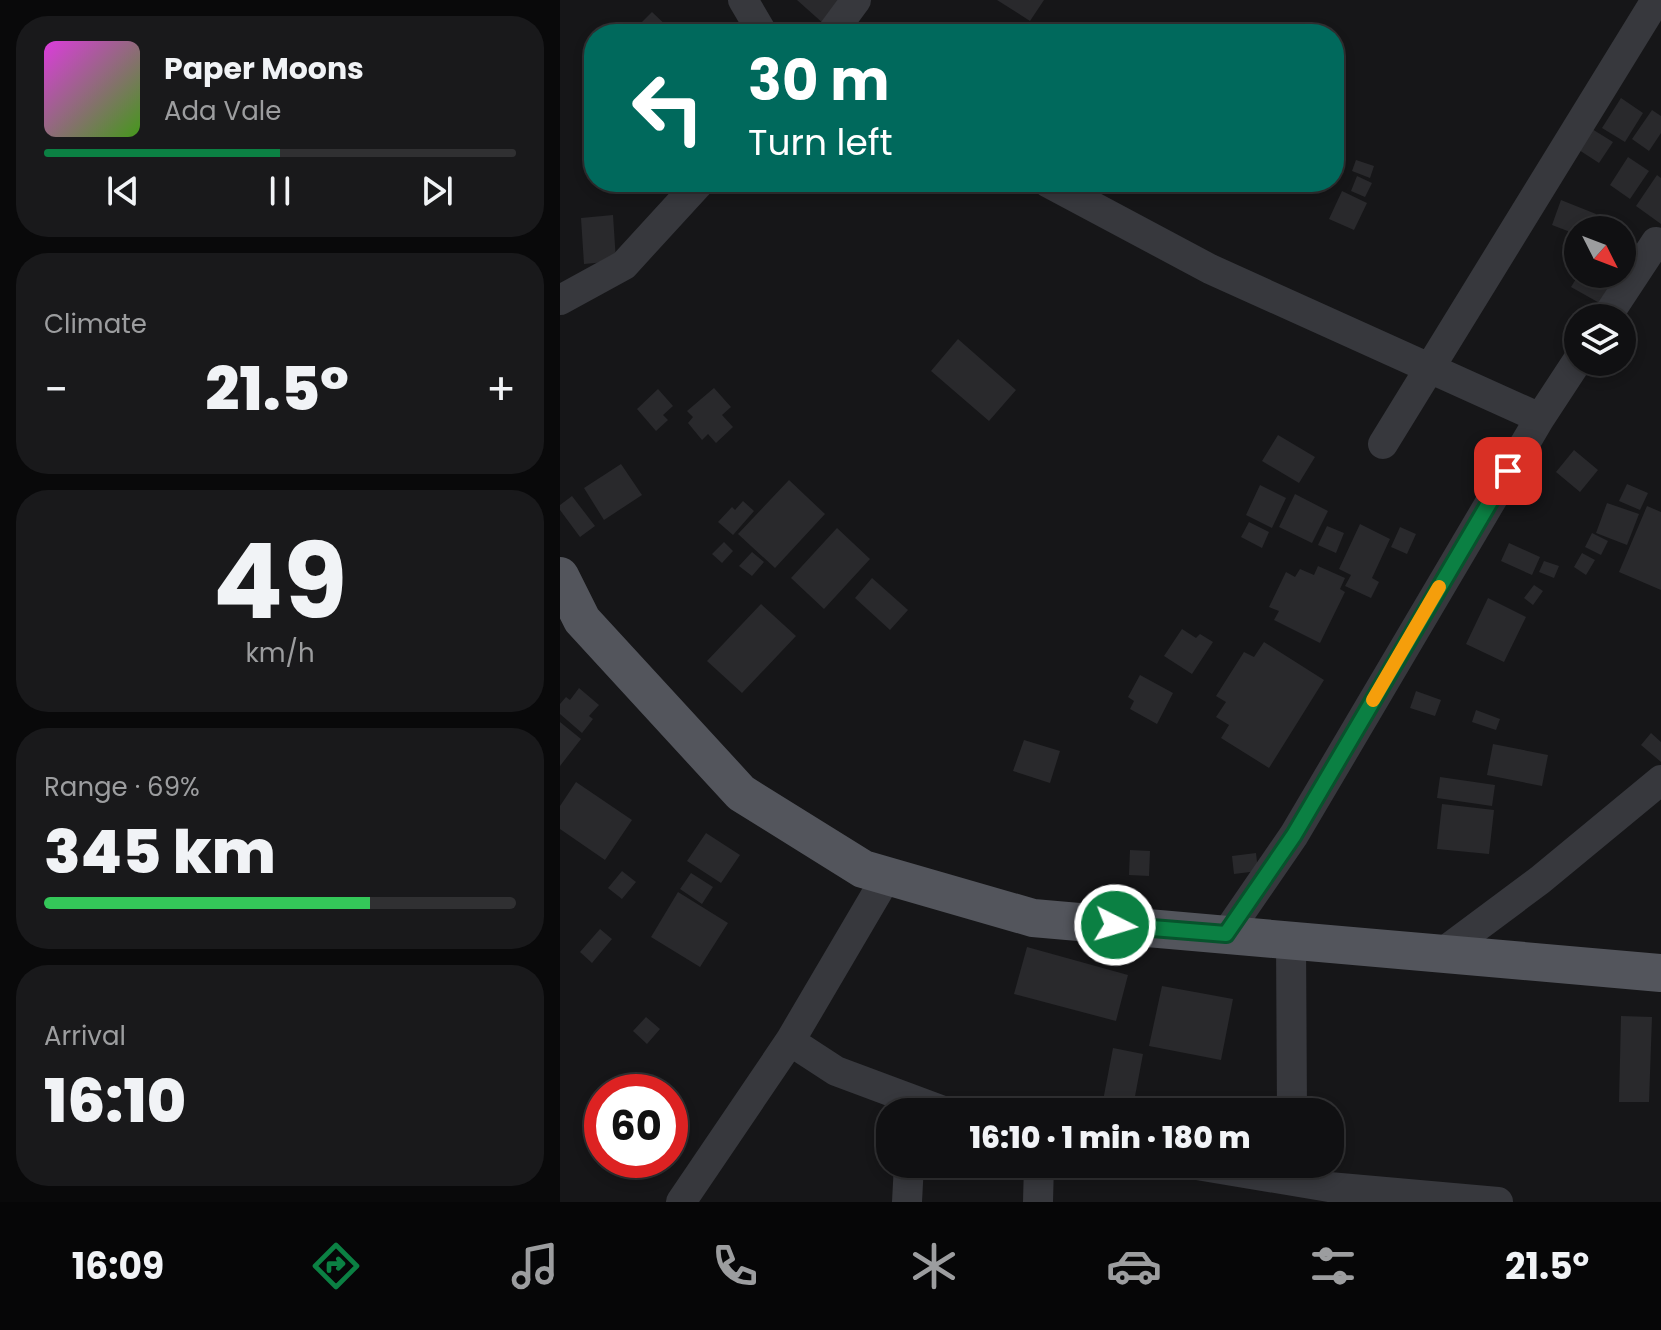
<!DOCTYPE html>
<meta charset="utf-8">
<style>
:root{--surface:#101012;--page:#19191b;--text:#f1f3f6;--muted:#9c9d9f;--line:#303032;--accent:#0b8043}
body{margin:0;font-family:Poppins,sans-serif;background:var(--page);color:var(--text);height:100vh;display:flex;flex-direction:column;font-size:30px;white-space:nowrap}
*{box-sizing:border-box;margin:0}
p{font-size:26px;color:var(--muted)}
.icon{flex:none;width:44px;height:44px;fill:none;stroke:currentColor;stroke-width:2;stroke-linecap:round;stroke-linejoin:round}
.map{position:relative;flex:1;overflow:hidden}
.panel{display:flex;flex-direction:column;gap:16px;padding:16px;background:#09090a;width:560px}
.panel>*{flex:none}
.guide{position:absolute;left:24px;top:24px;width:760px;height:168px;border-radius:32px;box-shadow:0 4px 12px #0003,0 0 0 2px var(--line);background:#00695c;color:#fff;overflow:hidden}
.needle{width:52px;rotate:132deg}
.buttons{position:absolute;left:1004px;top:216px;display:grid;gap:16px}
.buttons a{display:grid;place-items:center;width:72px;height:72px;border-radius:50%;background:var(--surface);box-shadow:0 4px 12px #0003,0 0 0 2px var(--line);font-size:40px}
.speed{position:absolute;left:24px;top:1074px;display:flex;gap:16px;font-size:40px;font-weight:700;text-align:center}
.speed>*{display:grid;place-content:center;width:104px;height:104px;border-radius:50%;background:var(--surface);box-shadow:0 4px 12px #0003,0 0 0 2px var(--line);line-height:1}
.speed .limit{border:12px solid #d22;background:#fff;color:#111}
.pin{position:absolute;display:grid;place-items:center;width:68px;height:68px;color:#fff;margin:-34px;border-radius:16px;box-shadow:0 4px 12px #0006}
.me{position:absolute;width:88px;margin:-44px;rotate:95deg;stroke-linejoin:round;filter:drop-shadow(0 0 6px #0008)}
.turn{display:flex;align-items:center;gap:28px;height:168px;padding:0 32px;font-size:36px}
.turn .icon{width:104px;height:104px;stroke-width:2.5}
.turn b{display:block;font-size:56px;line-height:68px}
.big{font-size:60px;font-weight:800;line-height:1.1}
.panel .card{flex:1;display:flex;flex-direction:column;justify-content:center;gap:12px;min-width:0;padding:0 28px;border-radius:32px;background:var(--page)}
.panel .dial{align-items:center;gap:0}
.dial b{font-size:104px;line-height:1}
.song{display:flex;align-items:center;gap:24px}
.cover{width:96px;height:96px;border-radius:12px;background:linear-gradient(135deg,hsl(300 70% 55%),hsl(100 70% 35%))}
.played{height:8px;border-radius:4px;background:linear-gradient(90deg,var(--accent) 50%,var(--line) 50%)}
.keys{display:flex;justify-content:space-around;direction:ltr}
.heat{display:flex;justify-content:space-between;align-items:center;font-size:44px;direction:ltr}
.charge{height:12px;border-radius:6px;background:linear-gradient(90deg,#34c759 69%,var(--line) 0)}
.trip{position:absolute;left:316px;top:1098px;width:468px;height:80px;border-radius:32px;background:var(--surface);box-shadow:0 4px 12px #0003,0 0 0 2px var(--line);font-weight:800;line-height:80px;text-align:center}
.dock{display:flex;height:128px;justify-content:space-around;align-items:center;background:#060607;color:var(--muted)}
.dock .icon{width:56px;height:56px}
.dock .current{color:var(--accent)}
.dock b{font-size:36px;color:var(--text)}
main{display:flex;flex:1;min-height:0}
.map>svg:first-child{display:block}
.building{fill:#29292c}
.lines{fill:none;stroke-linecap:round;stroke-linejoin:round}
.minor{stroke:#37383d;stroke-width:30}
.major{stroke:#53555c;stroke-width:38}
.route-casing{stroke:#07532c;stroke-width:20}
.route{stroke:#0b8043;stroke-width:14}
.slow{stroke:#f59e0b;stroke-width:14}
</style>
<main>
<section class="panel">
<div class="card">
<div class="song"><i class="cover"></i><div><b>Paper Moons</b><p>Ada Vale</p></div></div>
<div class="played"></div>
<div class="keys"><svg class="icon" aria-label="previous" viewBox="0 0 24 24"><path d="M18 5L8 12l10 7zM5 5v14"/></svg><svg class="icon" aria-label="pause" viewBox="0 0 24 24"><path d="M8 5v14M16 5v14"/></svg><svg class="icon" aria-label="next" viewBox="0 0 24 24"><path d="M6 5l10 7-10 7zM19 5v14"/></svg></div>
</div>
<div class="card"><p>Climate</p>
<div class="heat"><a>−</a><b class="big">21.5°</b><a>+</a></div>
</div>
<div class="card dial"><b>49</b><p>km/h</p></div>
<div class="card"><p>Range · 69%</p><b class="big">345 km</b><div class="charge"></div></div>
<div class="card"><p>Arrival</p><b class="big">16:10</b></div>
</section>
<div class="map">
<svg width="1101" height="1202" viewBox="0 0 1101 1202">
<rect width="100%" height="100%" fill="#161618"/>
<path class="building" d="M237 0H278L265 25Z
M437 0H484L470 21Z
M92 12 111 30 107 34H76L73 31Z
M1061 98 1083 113 1065 142 1042 128Z
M1092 110 1101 116V133L1089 151 1072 139Z
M1032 129 1053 142 1039 163 1019 150Z
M1068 157 1089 171 1070 199 1050 185Z
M796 160 814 166 810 178 792 171Z
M1097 175 1101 178V224L1076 206Z
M797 176 812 183 805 197 791 191Z
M782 191 807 203 794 230 769 219Z
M1001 200 1036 214 1030 230H1018V235L992 225Z
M53 215 56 261 24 264 21 218Z
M1019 274H1045L1056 280 1043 305 1011 287Z
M398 339 456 390 429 421 371 371Z
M154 388 171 407 162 415 173 427 156 443 148 434 142 440 128 423 133 417 127 411Z
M98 389 113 406 103 415 108 420 96 431 77 409Z
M718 435 755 457 739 483 702 461Z
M1014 450 1038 470 1020 492 996 472Z
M61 464 82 495 44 520 24 488Z
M229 480 265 514 215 568 178 534Z
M1067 484 1088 493 1080 510 1059 501Z
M700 485 726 498 712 528 686 515Z
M735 494 768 511 752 543 719 527Z
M12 496 35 526 20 537 0 510V505Z
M183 501 194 511 173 535 158 522 172 507 175 510Z
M1047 503 1079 514 1067 545 1036 533Z
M1087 506 1101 512V590L1059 572Z
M689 522 709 532 702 548 681 537Z
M800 524 830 539 812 578 819 582 811 598 785 586 791 575 779 569Z
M767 526 784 533 776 553 758 545Z
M840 527 856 534 847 554 831 547Z
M277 528 310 559 264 609 231 578Z
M1032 533 1048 541 1041 555 1025 547Z
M164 542 173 551 162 563 152 554Z
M949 543 980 557 972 575 941 561Z
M192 552 204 562 192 576 179 566Z
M1022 553 1035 560 1026 575 1014 567Z
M984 561 999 566 994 578 979 572Z
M758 566 785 578 780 589 785 592 760 643 714 620 719 611 709 607 726 572 735 577 740 569 754 575Z
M312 578 348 610 330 630 295 598Z
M974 585 983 591 973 605 964 598Z
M928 598 966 617 944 662 906 644Z
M201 604 236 636 182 693 147 661Z
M622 629 636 638 640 634 653 642 632 674 604 656Z
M704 642 764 680 709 768 661 738 669 725 656 717 666 702 656 696 684 652 694 657Z
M580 675 613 693 597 724 570 709 574 701 568 697Z
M19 688 39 705 29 716 33 719 22 733 0 714V704L6 697 10 700Z
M856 691 881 700 875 716 850 708Z
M916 710 940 719 936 730 912 722Z
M0 722 21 739 0 766Z
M1091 733 1101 742V762L1081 745Z
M464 740 500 751 490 783 453 771Z
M933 744 988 755 982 786 927 775Z
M880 777 935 785 932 806 877 798Z
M16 782 72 820 45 860 0 829V806Z
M882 804 934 810 929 854 877 849Z
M146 833 180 855 161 883 127 861Z
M570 850 590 851 589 876 569 875Z
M696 853 698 871 674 874 672 856Z
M62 871 76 882 62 899 48 888Z
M131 873 153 887 142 904 120 889Z
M118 892 168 923 140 967 91 937Z
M40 929 52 939 32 963 20 952Z
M467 947 568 975 556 1021 454 994Z
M602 986 673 999 661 1060 589 1046Z
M1061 1016 1092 1017 1089 1102H1059Z
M86 1017 100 1029 87 1044 73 1031Z
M553 1048 583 1054 572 1112 542 1106Z"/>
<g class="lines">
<path class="minor" d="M183 0 203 34
M271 34 296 0
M487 182 650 269 980 418
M0 300 64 265 140 182
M1046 318 1096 242
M823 444 1096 0
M666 934 734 835 980 418 1018 360
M731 940 732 1112
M882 953 980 880 1101 780
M230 1041 276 1071 386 1112
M631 1164 769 1187 938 1202
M121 1202 230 1041 327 876
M347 1202 349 1164
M478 1202 479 1164"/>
<path class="major" d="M0 576 22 620 181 793 303 869 473 918 1101 973"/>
</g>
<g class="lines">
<g class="route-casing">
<path id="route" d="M555 925 666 934 734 835 948 471"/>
</g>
<use href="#route" class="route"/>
<path class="slow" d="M813 700 879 587"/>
</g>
</svg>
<div class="buttons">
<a><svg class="needle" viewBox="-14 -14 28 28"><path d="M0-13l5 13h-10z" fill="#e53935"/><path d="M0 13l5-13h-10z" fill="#9c9d9f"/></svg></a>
<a><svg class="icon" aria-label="layers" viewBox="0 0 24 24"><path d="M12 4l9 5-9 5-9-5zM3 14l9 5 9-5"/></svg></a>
</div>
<div class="speed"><div class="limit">60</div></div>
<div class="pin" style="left:948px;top:471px;background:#d93025"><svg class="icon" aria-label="arrive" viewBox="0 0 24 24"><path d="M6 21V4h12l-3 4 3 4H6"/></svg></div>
<svg class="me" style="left:555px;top:925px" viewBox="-20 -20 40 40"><circle r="17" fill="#0b8043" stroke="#fff" stroke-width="3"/><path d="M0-11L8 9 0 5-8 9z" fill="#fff"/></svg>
<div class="trip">16:10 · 1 min · 180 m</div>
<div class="guide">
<div class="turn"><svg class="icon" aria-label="left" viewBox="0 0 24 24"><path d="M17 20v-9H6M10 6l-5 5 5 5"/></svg><div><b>30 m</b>Turn left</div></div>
</div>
</div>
</main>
<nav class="dock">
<b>16:09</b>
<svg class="icon current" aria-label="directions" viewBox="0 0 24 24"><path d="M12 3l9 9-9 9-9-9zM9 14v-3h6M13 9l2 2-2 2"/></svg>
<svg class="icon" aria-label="music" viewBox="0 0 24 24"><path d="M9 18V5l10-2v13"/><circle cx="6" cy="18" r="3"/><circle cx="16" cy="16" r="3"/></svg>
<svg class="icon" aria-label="phone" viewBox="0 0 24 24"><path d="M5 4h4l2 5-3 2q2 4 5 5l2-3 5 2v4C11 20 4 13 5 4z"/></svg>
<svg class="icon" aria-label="climate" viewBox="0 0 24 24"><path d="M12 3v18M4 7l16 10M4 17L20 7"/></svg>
<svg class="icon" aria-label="car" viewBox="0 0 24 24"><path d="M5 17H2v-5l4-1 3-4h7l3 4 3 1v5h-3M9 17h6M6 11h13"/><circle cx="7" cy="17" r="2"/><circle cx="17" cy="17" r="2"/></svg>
<svg class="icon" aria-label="filters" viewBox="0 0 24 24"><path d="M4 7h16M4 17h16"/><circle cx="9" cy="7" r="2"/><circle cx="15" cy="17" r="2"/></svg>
<b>21.5°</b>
</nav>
